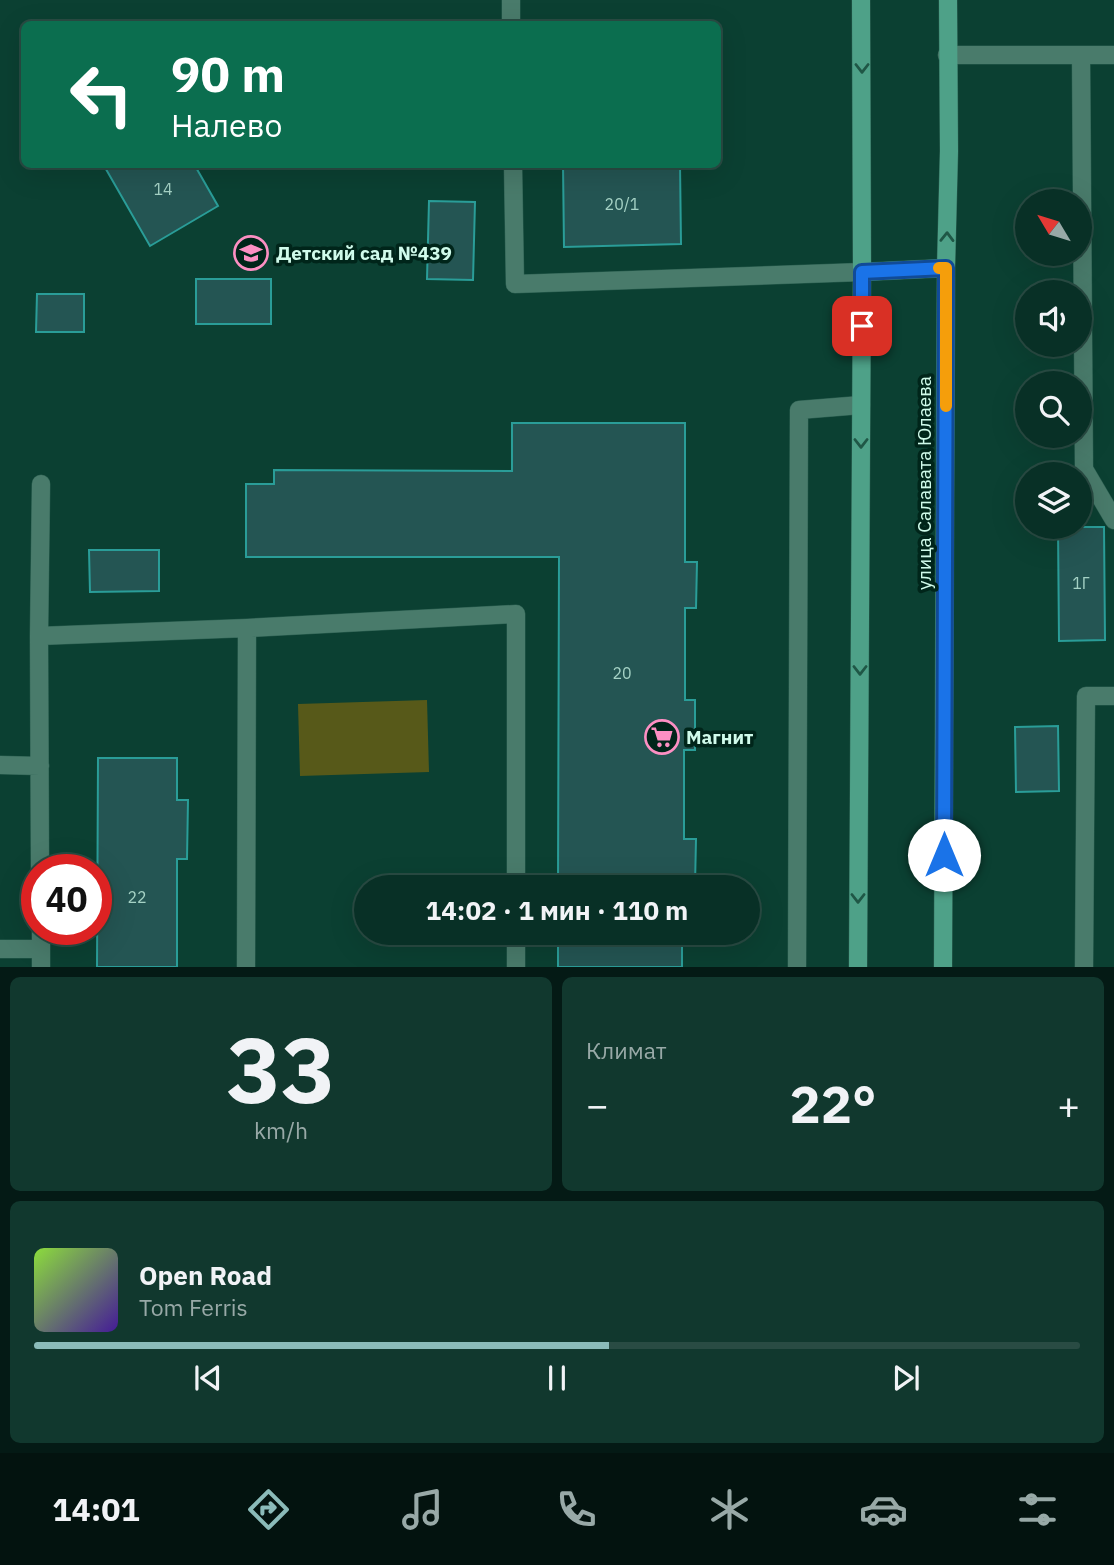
<!DOCTYPE html>
<html lang="ru">
<meta charset="utf-8">
<style>
:root{--surface:#083026;--page:#11382e;--text:#f1f3f6;--muted:#98a9a7;--line:#294b43;--accent:#8bbbb9}
body{margin:0;font-family:"IBM Plex Sans",sans-serif;background:var(--page);color:var(--text);height:100vh;display:flex;flex-direction:column;font-size:26px;white-space:nowrap}
*{box-sizing:border-box;margin:0}
p{font-size:23px;color:var(--muted)}
.icon{flex:none;width:38px;height:38px;fill:none;stroke:currentColor;stroke-width:2;stroke-linecap:round;stroke-linejoin:round}
.map{position:relative;height:967px;overflow:hidden}
.drawer{display:flex;flex-direction:column;gap:10px;padding:10px;background:#041a15;flex:1}
.drawer>*{flex:none}
.guide{position:absolute;left:21px;top:21px;width:700px;height:147px;border-radius:10px;box-shadow:0 7px 28px #0002,0 0 0 2px var(--line);background:#0b6e4f;color:#fff;overflow:hidden}
.needle{width:46px;rotate:308deg}
.controls{position:absolute;left:1015px;top:189px;display:grid;gap:14px}
.controls a{display:grid;place-items:center;width:77px;height:77px;border-radius:50%;background:var(--surface);box-shadow:0 7px 28px #0002,0 0 0 2px var(--line);font-size:35px}
.speed{position:absolute;left:21px;top:854px;display:flex;gap:14px;font-size:35px;font-weight:700;text-align:center}
.speed>*{display:grid;place-content:center;width:91px;height:91px;border-radius:50%;background:var(--surface);box-shadow:0 7px 28px #0002,0 0 0 2px var(--line);line-height:1}
.speed .limit{border:10px solid #d22;background:#fff;color:#111}
.pin{position:absolute;display:grid;place-items:center;width:60px;height:60px;color:#fff;margin:-30px;border-radius:14px;box-shadow:0 4px 10px #0006}
.me{position:absolute;width:77px;margin:-38px;rotate:0deg;stroke-linejoin:round;filter:drop-shadow(0 0 5px #0008)}
.turn{display:flex;align-items:center;gap:24px;height:147px;padding:0 35px;font-size:32px}
.turn .icon{width:91px;height:91px;stroke-width:2.5}
.turn b{display:block;font-size:49px;line-height:60px}
.big{font-size:52px;font-weight:700;line-height:1.1}
.drawer .tile{flex:1;display:flex;flex-direction:column;justify-content:center;gap:10px;min-width:0;padding:0 24px;border-radius:10px;background:var(--page)}
.drawer .dial{align-items:center;gap:0}
.dial b{font-size:91px;line-height:1}
.song{display:flex;align-items:center;gap:21px}
.cover{width:84px;height:84px;border-radius:10px;background:linear-gradient(135deg,hsl(90 70% 55%),hsl(260 70% 35%))}
.played{height:7px;border-radius:4px;background:linear-gradient(90deg,var(--accent) 55%,var(--line) 55%)}
.keys{display:flex;justify-content:space-around;direction:ltr}
.heat{display:flex;justify-content:space-between;align-items:center;font-size:38px;direction:ltr}
.drawer .tiles{flex:1;display:grid;gap:10px;grid-template-columns:1fr 1fr}
.tile:last-child{grid-column:span 2}
.trip{position:absolute;left:354px;top:875px;width:406px;height:70px;border-radius:35px;background:var(--surface);box-shadow:0 7px 28px #0002,0 0 0 2px var(--line);font-weight:700;line-height:70px;text-align:center}
.menu{display:flex;height:112px;justify-content:space-around;align-items:center;background:#03130f;color:var(--muted)}
.menu .icon{width:49px;height:49px}
.menu .current{color:var(--accent)}
.menu b{font-size:32px;color:var(--text)}
.map>svg:first-child{display:block}
.green{fill:#575919}
.building{fill:#245553;stroke:#2a9d98;stroke-width:2}
.lines{fill:none;stroke-linecap:round;stroke-linejoin:round}
.lane-casing{stroke:#2b5e50;stroke-width:19}
.secondary-casing{stroke:#2b5e50;stroke-width:19}
.lane{stroke:#497b6b;stroke-width:18}
.secondary{stroke:#4ea188;stroke-width:18}
.oneway{stroke:#1f5746}
.route-casing{stroke:#114b97;stroke-width:18}
.route{stroke:#1a73e8;stroke-width:12}
.slow{stroke:#f59e0b;stroke-width:12}
.labels{text-anchor:middle;dominant-baseline:central;stroke-width:7;stroke-linejoin:round;paint-order:stroke}
.number-label{font-size:16px;fill:#a5d2c5}
.poi-label{font-size:19px;font-weight:bold;fill:#d0fbeb;stroke:#00251a;text-anchor:start}
.street-label{font-size:19px;fill:#d0fbeb;stroke:#00251a}
</style>
<div class="map">
<svg width="1114" height="967" viewBox="0 0 1114 967">
<rect width="100%" height="100%" fill="#0b4032"/>
<path class="green" d="M427 700 429 772 300 776 298 704Z"/>
<path class="building" d="M103 164H194L218 206 150 246Z
M563 164H680L681 244 564 247Z
M429 201 475 202 473 280 427 279Z
M196 279H271V324H196Z
M37 294H84V332H36Z
M512 423H685V562H697L696 608H685V700H695V750H684V839H696L695 885H682V887H558L559 557H246V484H274V470L512 471Z
M1058 527H1104L1105 640 1059 641Z
M89 550H159V591L90 592Z
M1058 726 1059 791 1016 792 1015 727Z
M98 758H177V800H188L187 859H177V967H97Z
M558 933H682V967H558Z"/>
<g class="lines">
<g class="lane-casing">
<path id="lane" d="M511 0V24
M947 55H1114
M1081 55 1084 469 1114 520
M513 164 515 284 862 272
M39 636 247 628 516 614V887
M0 765 40 766
M40 870 39 636 41 484
M41 929V967
M516 933V967
M0 949H41
M246 967 247 628
M797 967 799 410 861 405
M1084 967 1086 696H1114"/>
</g>
<g class="secondary-casing">
<path id="secondary" d="M862 272 946 268
M858 967 862 272 861 0
M943 967 946 268 949 151 948 0"/>
</g>
<use href="#lane" class="lane"/>
<use href="#secondary" class="secondary"/>
</g>
<defs><path id="oneway-chevron" d="M-2-3.5L2.5 0L-2 3.5" fill="none" stroke-width="1.6" stroke-linecap="round" stroke-linejoin="round" transform="scale(1.75)"/></defs>
<g class="oneway">
<use href="#oneway-chevron" transform="translate(862 68) rotate(90)"/>
<use href="#oneway-chevron" transform="translate(947 237) rotate(-89)"/>
<use href="#oneway-chevron" transform="translate(861 443) rotate(90)"/>
<use href="#oneway-chevron" transform="translate(860 670) rotate(90)"/>
<use href="#oneway-chevron" transform="translate(858 898) rotate(90)"/>
</g>
<g class="lines">
<g class="route-casing">
<path id="route" d="M862 326V272L946 268 944 855"/>
</g>
<use href="#route" class="route"/>
<path class="slow" d="M939 268H946V406"/>
</g>
<defs>
<g id="school-ring" transform="scale(1.75)"><circle r="9.5" fill="#00251a" stroke="#fc8fc3" stroke-width="1.5"/><path d="M0-5L7-2L0 1L-7-2ZM-4 1L0 2.5L4 1V4Q0 6-4 4Z" fill="#fc8fc3"/></g>
<g id="supermarket-ring" transform="scale(1.75)"><circle r="9.5" fill="#00251a" stroke="#fc8fc3" stroke-width="1.5"/><path d="M-6-5.5h2.5l.6 2H6L4.5 2H-2.5L-4.4-4H-6ZM-1.5 3.2a1.3 1.3 0 1 0 .1 0ZM3 3.2a1.3 1.3 0 1 0 .1 0Z" fill="#fc8fc3"/></g>
</defs>
<g fill-rule="evenodd">
<use href="#school-ring" x="251" y="253"/>
<use href="#supermarket-ring" x="662" y="737"/>
</g>
<g class="labels">
<g class="number-label">
<text x="163" y="189">14</text>
<text x="622" y="204">20/1</text>
<text x="1081" y="583">1Г</text>
<text x="622" y="673">20</text>
<text x="137" y="897">22</text>
</g>
<g class="poi-label">
<text x="276" y="253">Детский сад №439</text>
<text x="686" y="737">Магнит</text>
</g>
<g class="street-label">
<text transform="translate(924 483) rotate(-90)">улица Салавата Юлаева</text>
</g>
</g>
</svg>
<div class="controls">
<a><svg class="needle" viewBox="-14 -14 28 28"><path d="M0-13l5 13h-10z" fill="#e53935"/><path d="M0 13l5-13h-10z" fill="#98a9a7"/></svg></a>
<a><svg class="icon" aria-label="sound" viewBox="0 0 24 24"><path d="M4 9h4l5-4v14l-5-4H4zM17 9q2 3 0 6"/></svg></a>
<a><svg class="icon" aria-label="search" viewBox="0 0 24 24"><circle cx="10" cy="10" r="6"/><path d="M15 15l6 6"/></svg></a>
<a><svg class="icon" aria-label="layers" viewBox="0 0 24 24"><path d="M12 4l9 5-9 5-9-5zM3 14l9 5 9-5"/></svg></a>
</div>
<div class="speed"><div class="limit">40</div></div>
<div class="pin" style="left:862px;top:326px;background:#d93025"><svg class="icon" aria-label="arrive" viewBox="0 0 24 24"><path d="M6 21V4h12l-3 4 3 4H6"/></svg></div>
<svg class="me" style="left:944px;top:855px" viewBox="-20 -20 40 40"><circle r="19" fill="#fff"/><path d="M0-13L10 11 0 6-10 11z" fill="#1a73e8"/></svg>
<div class="trip">14:02 · 1 мин · 110 m</div>
<div class="guide">
<div class="turn"><svg class="icon" aria-label="left" viewBox="0 0 24 24"><path d="M17 20v-9H6M10 6l-5 5 5 5"/></svg><div><b>90 m</b>Налево</div></div>
</div>
</div>
<section class="drawer">
<div class="tiles">
<div class="tile dial"><b>33</b><p>km/h</p></div>
<div class="tile"><p>Климат</p>
<div class="heat"><a>−</a><b class="big">22°</b><a>+</a></div>
</div>
<div class="tile">
<div class="song"><i class="cover"></i><div><b>Open Road</b><p>Tom Ferris</p></div></div>
<div class="played"></div>
<div class="keys"><svg class="icon" aria-label="previous" viewBox="0 0 24 24"><path d="M18 5L8 12l10 7zM5 5v14"/></svg><svg class="icon" aria-label="pause" viewBox="0 0 24 24"><path d="M8 5v14M16 5v14"/></svg><svg class="icon" aria-label="next" viewBox="0 0 24 24"><path d="M6 5l10 7-10 7zM19 5v14"/></svg></div>
</div>
</div>
</section>
<nav class="menu">
<b>14:01</b>
<svg class="icon current" aria-label="directions" viewBox="0 0 24 24"><path d="M12 3l9 9-9 9-9-9zM9 14v-3h6M13 9l2 2-2 2"/></svg>
<svg class="icon" aria-label="music" viewBox="0 0 24 24"><path d="M9 18V5l10-2v13"/><circle cx="6" cy="18" r="3"/><circle cx="16" cy="16" r="3"/></svg>
<svg class="icon" aria-label="phone" viewBox="0 0 24 24"><path d="M5 4h4l2 5-3 2q2 4 5 5l2-3 5 2v4C11 20 4 13 5 4z"/></svg>
<svg class="icon" aria-label="climate" viewBox="0 0 24 24"><path d="M12 3v18M4 7l16 10M4 17L20 7"/></svg>
<svg class="icon" aria-label="car" viewBox="0 0 24 24"><path d="M5 17H2v-5l4-1 3-4h7l3 4 3 1v5h-3M9 17h6M6 11h13"/><circle cx="7" cy="17" r="2"/><circle cx="17" cy="17" r="2"/></svg>
<svg class="icon" aria-label="filters" viewBox="0 0 24 24"><path d="M4 7h16M4 17h16"/><circle cx="9" cy="7" r="2"/><circle cx="15" cy="17" r="2"/></svg>
</nav>
